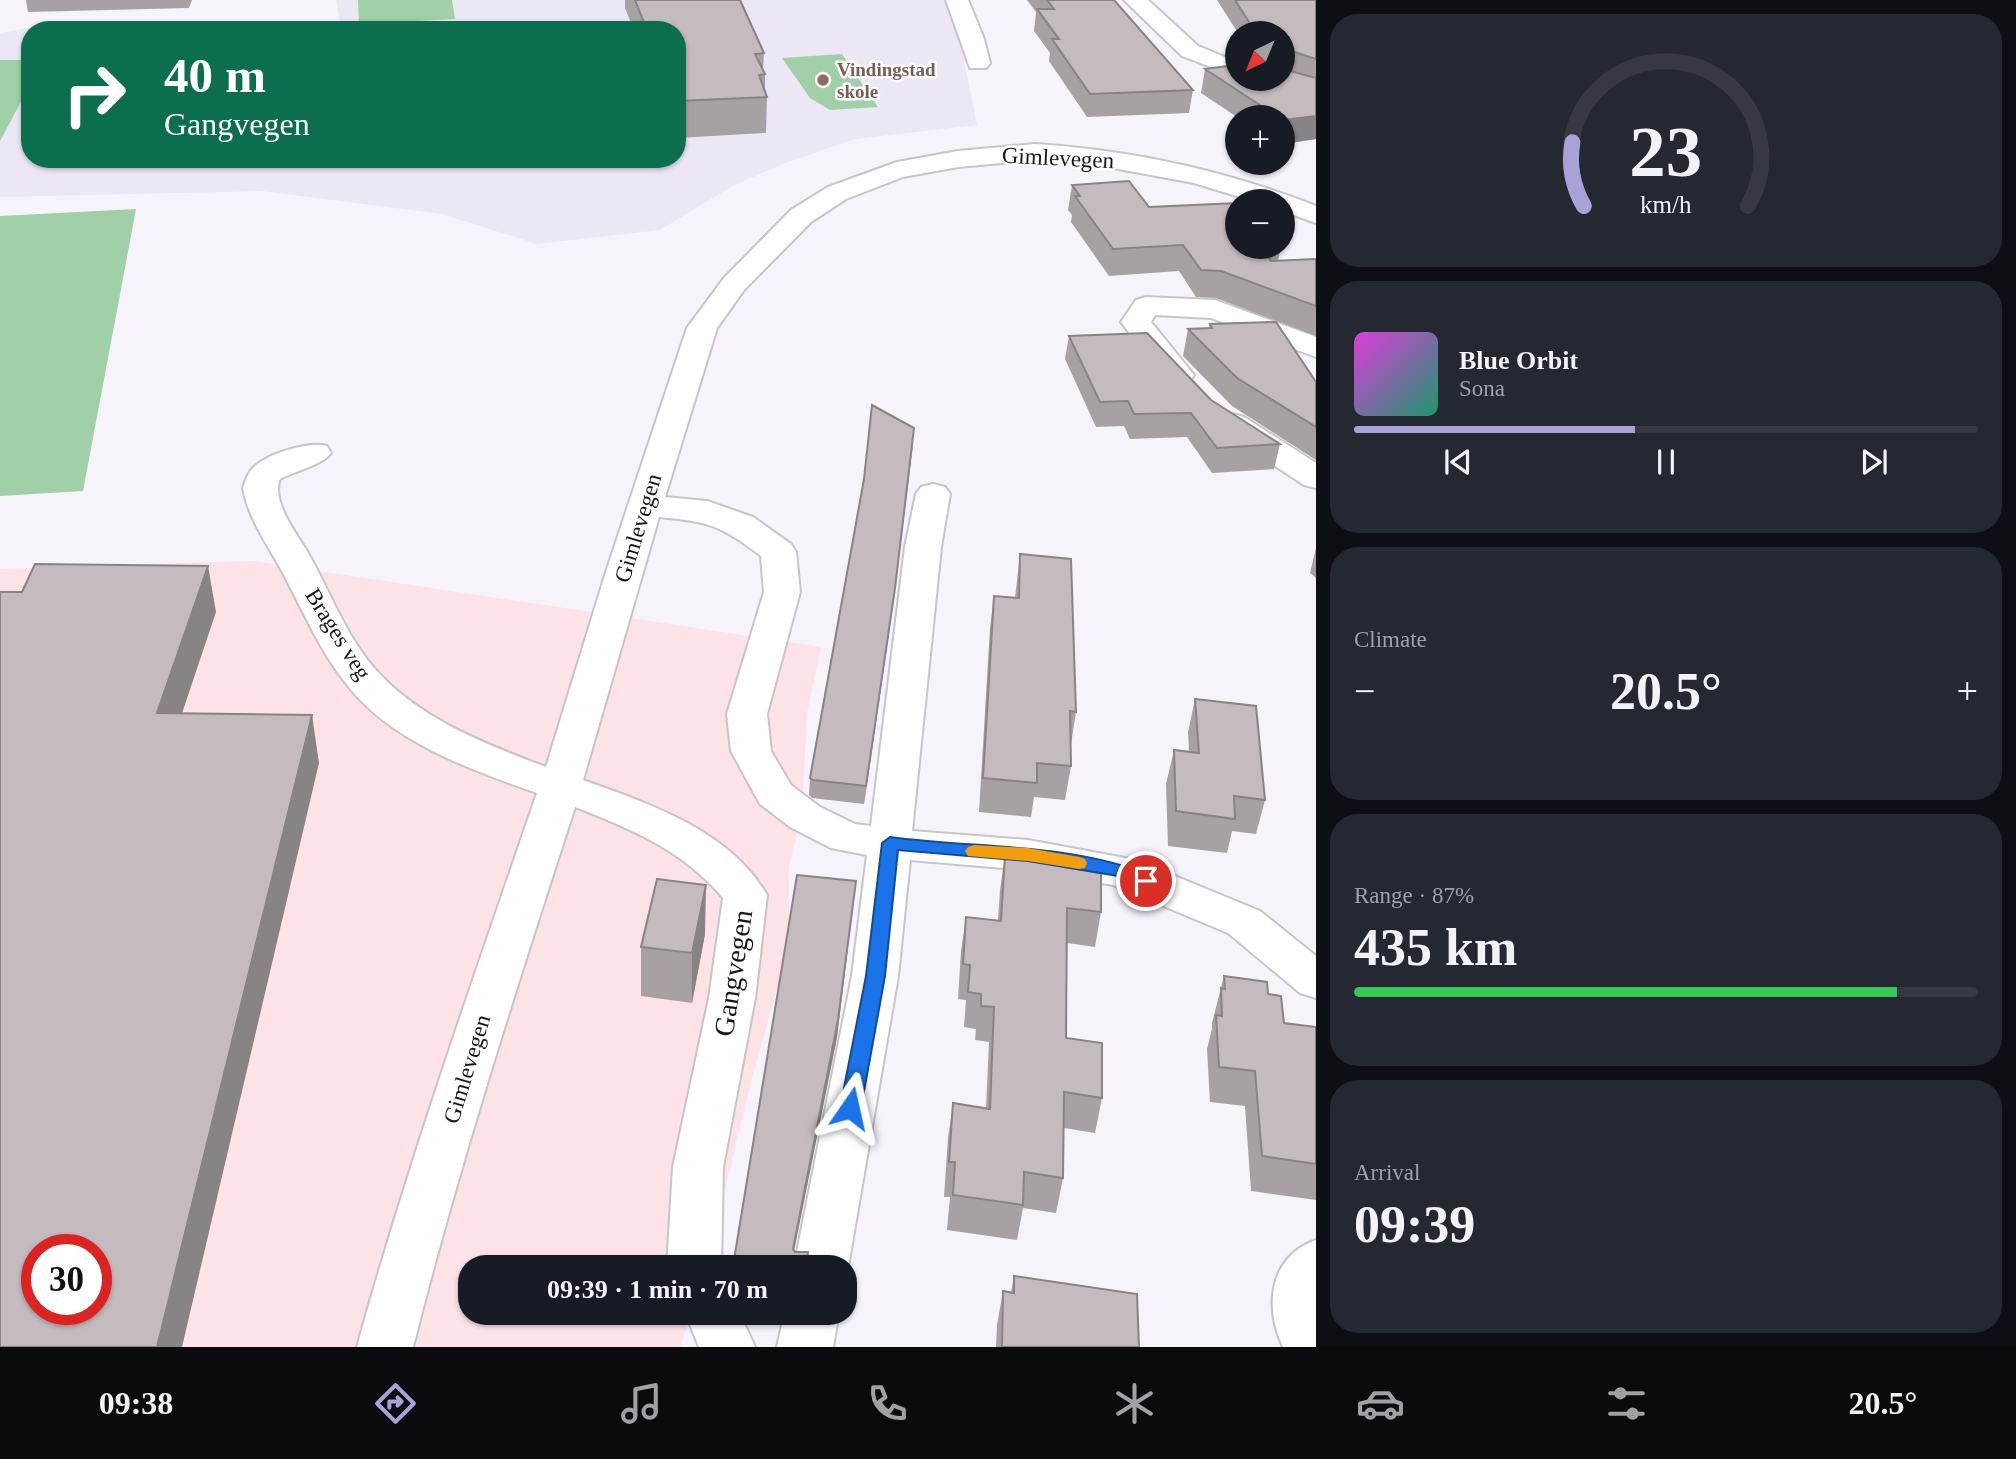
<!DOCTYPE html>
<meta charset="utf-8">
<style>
:root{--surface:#171b24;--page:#242831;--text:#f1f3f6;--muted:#9ea1a6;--line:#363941;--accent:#aaa1d8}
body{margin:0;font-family:Georgia,serif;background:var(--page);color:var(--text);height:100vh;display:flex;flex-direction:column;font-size:26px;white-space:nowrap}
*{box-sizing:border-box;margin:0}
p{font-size:23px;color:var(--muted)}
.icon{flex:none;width:38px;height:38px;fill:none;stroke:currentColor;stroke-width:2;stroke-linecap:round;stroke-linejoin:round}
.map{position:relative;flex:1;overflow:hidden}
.panel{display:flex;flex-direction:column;gap:14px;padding:14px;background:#0d0f14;width:700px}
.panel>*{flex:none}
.hud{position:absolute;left:21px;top:21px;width:665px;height:147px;border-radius:28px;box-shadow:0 2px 5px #0004;background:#0b6e4f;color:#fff;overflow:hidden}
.needle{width:46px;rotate:223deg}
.buttons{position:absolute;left:1225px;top:21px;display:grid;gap:14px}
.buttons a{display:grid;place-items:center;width:70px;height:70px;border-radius:50%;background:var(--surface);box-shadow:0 2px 5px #0004;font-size:35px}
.speed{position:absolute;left:21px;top:1234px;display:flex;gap:14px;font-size:35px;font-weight:700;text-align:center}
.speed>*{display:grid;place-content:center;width:91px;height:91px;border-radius:50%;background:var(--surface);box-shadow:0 2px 5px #0004;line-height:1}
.speed .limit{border:10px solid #d22;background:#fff;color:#111}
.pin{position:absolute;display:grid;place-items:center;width:60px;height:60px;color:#fff;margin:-30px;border:4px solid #fff;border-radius:50%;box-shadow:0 2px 7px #0007}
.me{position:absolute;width:77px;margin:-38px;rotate:11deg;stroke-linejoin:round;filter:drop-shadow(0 0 5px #0008)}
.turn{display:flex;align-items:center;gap:24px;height:147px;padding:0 28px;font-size:32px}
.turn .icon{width:91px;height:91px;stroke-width:2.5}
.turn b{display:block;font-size:49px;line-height:60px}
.big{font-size:52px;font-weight:800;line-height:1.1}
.panel .card{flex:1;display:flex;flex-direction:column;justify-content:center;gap:10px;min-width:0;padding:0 24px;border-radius:28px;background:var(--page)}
.panel .dial{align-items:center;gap:0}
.dial svg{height:182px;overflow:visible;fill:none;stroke:var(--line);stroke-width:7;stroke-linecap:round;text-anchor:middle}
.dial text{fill:var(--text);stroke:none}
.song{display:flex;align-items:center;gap:21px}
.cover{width:84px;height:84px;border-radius:10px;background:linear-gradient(135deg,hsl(300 70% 55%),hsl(160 70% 35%))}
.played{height:7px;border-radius:4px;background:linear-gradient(90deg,var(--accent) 45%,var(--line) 45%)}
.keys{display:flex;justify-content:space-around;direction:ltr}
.heat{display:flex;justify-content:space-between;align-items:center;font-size:38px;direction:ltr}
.charge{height:10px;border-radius:5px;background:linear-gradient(90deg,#34c759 87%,var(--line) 0)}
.trip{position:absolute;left:458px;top:1255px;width:399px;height:70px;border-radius:28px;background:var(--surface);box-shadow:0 2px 5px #0004;font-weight:800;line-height:70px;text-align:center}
.tabs{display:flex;height:112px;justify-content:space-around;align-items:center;background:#090b0e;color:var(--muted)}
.tabs .icon{width:49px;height:49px}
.tabs .current{color:var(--accent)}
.tabs b{font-size:32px;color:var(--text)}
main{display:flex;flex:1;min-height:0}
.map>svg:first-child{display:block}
.built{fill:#ede6f4}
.industrial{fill:#fde2e8;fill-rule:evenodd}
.green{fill:#9fd0a8}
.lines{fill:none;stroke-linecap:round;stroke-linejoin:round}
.minor-casing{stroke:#c7c4ca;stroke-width:4}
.minor{fill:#fff;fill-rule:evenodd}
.wall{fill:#a8a1a3}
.shaded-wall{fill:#888384}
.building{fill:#c3bbbd;stroke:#888384;stroke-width:2;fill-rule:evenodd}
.route{fill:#1a73e8;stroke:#114b97;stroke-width:2}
.slow{fill:#f59e0b}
.education-dot{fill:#8d6e63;stroke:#fff;stroke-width:2.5}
.labels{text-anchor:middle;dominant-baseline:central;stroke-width:5;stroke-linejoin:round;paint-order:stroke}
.far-education-label{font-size:19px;font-weight:bold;fill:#785e54;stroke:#fff;text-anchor:start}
.street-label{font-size:23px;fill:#171518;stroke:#fff}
.near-street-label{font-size:28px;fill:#171518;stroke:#fff}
</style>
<main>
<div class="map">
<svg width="1316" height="1347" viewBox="0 0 1316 1347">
<rect width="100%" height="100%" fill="#f6f3fa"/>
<path class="built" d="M336 0H944L959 34 977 125 855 139 788 162 734 185 660 230 537 244 442 214 262 191 0 197V33L28 28 229 30H30V159H677V30H330L341 28Z"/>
<path class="industrial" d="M253 561 821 647 807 713 802 813 789 867V946L752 1078 706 1267H471V1312L692 1313 680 1347H0V569ZM37 1250H96V1309H37Z"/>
<path class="green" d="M358 0H452L455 19 359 24Z
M842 54 878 107 830 110 810 98 782 58Z
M0 60H30V85L0 141Z
M136 209 83 491 0 496V216Z"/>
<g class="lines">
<g class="minor-casing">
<path id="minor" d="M946 0H968L984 39 990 63 986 68H970Z
M1124 0H1148L1198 46 1237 62V77L1182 56Z
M1035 144C1131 150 1227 171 1316 206V223L1283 211V201H1253L1194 183 1086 163 1035 160 958 167 903 177 846 199 811 222 744 290 717 328 665 497 707 501 753 517 791 544 796 552 800 592 767 714 771 751 791 785 820 807 855 824 871 826 905 547 916 494 921 487 933 484 945 487 950 494 941 547 912 831 1028 840 1136 860 1260 911 1316 956V998L1300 993 1228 933 1113 885 1028 870 910 860 898 976 848 1267 845 1272V1267H794L852 976 867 855 831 848 790 827 760 804 731 751 727 714 764 592 761 556C720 525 710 522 659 517L583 780C650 804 729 830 767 895L755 998 723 1167 721 1267H667L673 1167 709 998 723 898C683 850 631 829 575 807 517 986 459 1165 413 1347H357C409 1160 474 977 537 793 472 770 393 743 348 686 321 653 304 613 284 575 270 548 248 519 243 488 245 481 248 473 253 468 266 454 308 441 327 446L331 453C324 464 293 472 280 479 271 501 296 533 307 551 327 586 342 626 366 658 409 715 482 743 546 767L605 575 687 328 724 278 791 210 828 187 897 162 958 151Z
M1146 297 1215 300 1316 337V357L1211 318 1155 315 1151 322 1194 375 1189 382 1178 384 1167 382 1121 322 1136 300Z
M1233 414 1244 417 1316 463V488L1304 485 1222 431 1217 424 1222 417Z
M1316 1240V1347H1283C1264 1306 1269 1257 1316 1240Z
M685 1312H739L755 1347H699Z
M785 1312H839L833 1347H777Z"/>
</g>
<use href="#minor" class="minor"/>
</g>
<path class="wall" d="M26 0H192L189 8 28 12Z
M625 0H740L764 53 763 70 765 74V90L767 97 766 133 677 138V30H634L625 8Z
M1027 0H1114L1193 90 1189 113 1087 117 1049 61 1050 53 1034 31 1036 12Z
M1217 0H1316V139L1283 144V117H1237L1201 93 1205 69 1283 79V33H1238Z
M1072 185 1149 207 1237 247H1281L1278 261 1316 259V336L1216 298 1196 297 1179 271 1109 276 1071 222 1072 215 1068 210Z
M1210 324 1316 382V460L1232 406 1183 356 1188 329 1209 328Z
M1069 336 1211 400 1280 444 1274 469 1212 473 1187 437 1130 439 1124 426 1096 427 1065 359Z
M913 444 893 605 864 804 812 798 809 795 810 778Z
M1316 548V578L1310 573Z
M1020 554 1076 712 1071 744V766L1065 800 1034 797 1031 817 979 812 990 628 994 596 1015 598Z
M1195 699 1265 800 1256 834 1232 831 1227 853 1168 846 1166 784 1174 750 1189 752 1188 732Z
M1005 855 1101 912 1095 947 1067 943 1066 1038 1102 1098 1095 1133 1064 1128 1063 1178 1056 1213 1023 1208 1017 1240 947 1230 950 1197H944L948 1138 953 1103 986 1108 989 1042 975 1040 976 1029 964 1027 966 1000 958 999 961 951 966 917 998 920 1000 890Z
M705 934 692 1003 641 996V947Z
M1224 976 1268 994 1284 1023 1316 1027V1200L1251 1191 1245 1106 1210 1102 1207 1049 1212 1029V1023Z
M1014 1276 1139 1347H996L997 1325 1003 1291 1011 1292Z"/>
<path class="shaded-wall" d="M1288 50 1284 73 1283 74V64L1285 53Z
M1316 116V139L1283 144V120Z
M913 444 893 605 864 804 866 786Z
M208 566 216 612 166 761 157 713Z
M312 715 319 763 182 1347H157Z
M856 881 837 1038 791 1266 793 1249Z
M706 885 705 934 692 1003V953Z"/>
<path class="building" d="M635 0H740L764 53 755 54 765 74 759 75 767 97 677 101V30H647Z
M1047 0H1114L1193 90 1090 94 1052 39H1059L1037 9H1054Z
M1235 0H1316V59L1288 50 1285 53H1283V33H1256Z
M1237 65V79H1283V69L1316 78V116L1283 120V117H1278L1205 69Z
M1129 181 1149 207 1237 203V247H1260L1271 261 1316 259V306L1221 271 1201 270 1183 245 1113 249 1075 196H1080L1072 185Z
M1276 322 1316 382V427L1237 378 1188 329 1212 328 1210 324Z
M1147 333 1211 400 1280 444 1217 448 1191 413 1134 414 1128 401 1100 402 1069 336Z
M872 405 914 428 895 588 866 786 813 780 810 778 864 479Z
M1020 554 1071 559 1076 712 1070 711 1071 766 1037 763V783L983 778 994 596 1019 598Z
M35 564 208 566 157 713 312 715 157 1347H0V592H22ZM37 1250H96V1309H37Z
M1195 699 1256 706 1265 800 1234 796 1235 819 1176 811 1174 750 1199 753Z
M1005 855 1101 867V912L1067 908 1066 1038 1102 1043V1098L1064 1092 1063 1178 1024 1172 1023 1205 953 1195 955 1162H949L953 1103 990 1109 994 1007 981 1006V994L968 992 970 965 963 964 966 917 1001 921Z
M797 875 856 881 838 1020 793 1249 795 1252H808L806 1267 733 1266Z
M657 879 706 885 692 953 641 947Z
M1224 976 1267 982 1268 994 1281 996 1284 1023 1316 1027V1164L1262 1156 1255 1071 1219 1067 1216 1015 1222 1016 1221 988 1225 989Z
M1014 1276 1137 1294 1139 1347H1002L1003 1291 1014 1293Z"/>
<path class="route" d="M890 837C977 849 1070 842 1152 876L1155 881 1152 885 1146 887 1118 876 1028 861 898 850 885 976 861 1108 858 1114 850 1116 843 1114 840 1108 866 976 882 843Z"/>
<path class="slow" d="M974 845 1028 848 1079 857 1085 859 1087 863 1085 868 1079 869 1028 861 968 856 965 851 968 847Z"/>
<circle class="education-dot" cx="823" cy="80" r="7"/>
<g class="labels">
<g class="far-education-label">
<text x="837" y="69">Vindingstad<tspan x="837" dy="22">skole</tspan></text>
</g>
<g class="street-label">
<text transform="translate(1058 158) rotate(3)">Gimlevegen</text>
<text transform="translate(638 528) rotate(-73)">Gimlevegen</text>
<text transform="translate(338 634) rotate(58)">Brages veg</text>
<text transform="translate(467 1069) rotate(-73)">Gimlevegen</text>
</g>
<g class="near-street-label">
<text transform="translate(733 973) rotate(-81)">Gangvegen</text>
</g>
</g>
</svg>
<div class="buttons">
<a><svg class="needle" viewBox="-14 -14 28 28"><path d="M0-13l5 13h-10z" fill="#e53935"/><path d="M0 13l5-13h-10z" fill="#9ea1a6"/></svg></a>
<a>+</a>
<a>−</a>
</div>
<div class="speed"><div class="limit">30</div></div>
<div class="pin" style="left:1146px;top:881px;background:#d93025"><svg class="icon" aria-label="arrive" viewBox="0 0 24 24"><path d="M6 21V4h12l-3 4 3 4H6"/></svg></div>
<svg class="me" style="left:850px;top:1108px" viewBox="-20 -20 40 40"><path d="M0-17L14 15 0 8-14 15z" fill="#1a73e8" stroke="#fff" stroke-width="4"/></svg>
<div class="trip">09:39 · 1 min · 70 m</div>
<div class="hud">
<div class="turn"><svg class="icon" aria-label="right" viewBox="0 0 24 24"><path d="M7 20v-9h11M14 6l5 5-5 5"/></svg><div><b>40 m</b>Gangvegen</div></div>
</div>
</div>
<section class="panel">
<div class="card dial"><svg viewBox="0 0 100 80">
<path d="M14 69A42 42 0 1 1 86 69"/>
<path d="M14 69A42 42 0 0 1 9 41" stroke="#aaa1d8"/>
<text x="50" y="56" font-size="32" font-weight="700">23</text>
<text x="50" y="72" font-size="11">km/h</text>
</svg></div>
<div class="card">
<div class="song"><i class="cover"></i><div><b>Blue Orbit</b><p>Sona</p></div></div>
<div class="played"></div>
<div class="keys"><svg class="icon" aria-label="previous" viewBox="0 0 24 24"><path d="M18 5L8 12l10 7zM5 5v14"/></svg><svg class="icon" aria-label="pause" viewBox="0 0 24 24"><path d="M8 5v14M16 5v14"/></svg><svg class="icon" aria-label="next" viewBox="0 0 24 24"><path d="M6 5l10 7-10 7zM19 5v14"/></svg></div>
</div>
<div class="card"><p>Climate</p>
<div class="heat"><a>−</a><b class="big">20.5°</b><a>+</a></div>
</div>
<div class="card"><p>Range · 87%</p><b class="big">435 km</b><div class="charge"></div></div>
<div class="card"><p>Arrival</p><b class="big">09:39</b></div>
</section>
</main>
<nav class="tabs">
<b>09:38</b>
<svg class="icon current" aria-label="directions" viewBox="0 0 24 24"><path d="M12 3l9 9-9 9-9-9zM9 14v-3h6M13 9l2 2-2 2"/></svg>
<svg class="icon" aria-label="music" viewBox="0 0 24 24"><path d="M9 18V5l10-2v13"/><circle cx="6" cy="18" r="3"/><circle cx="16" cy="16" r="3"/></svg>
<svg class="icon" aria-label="phone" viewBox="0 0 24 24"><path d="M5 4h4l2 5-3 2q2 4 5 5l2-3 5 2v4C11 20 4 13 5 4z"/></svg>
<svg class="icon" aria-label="climate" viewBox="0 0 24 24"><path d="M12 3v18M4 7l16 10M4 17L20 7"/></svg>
<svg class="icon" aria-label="car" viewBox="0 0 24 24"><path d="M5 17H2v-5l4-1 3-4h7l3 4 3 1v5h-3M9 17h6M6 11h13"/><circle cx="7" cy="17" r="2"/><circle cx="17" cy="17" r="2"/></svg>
<svg class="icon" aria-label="filters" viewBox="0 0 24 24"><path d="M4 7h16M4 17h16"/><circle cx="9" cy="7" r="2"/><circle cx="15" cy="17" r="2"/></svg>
<b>20.5°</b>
</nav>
